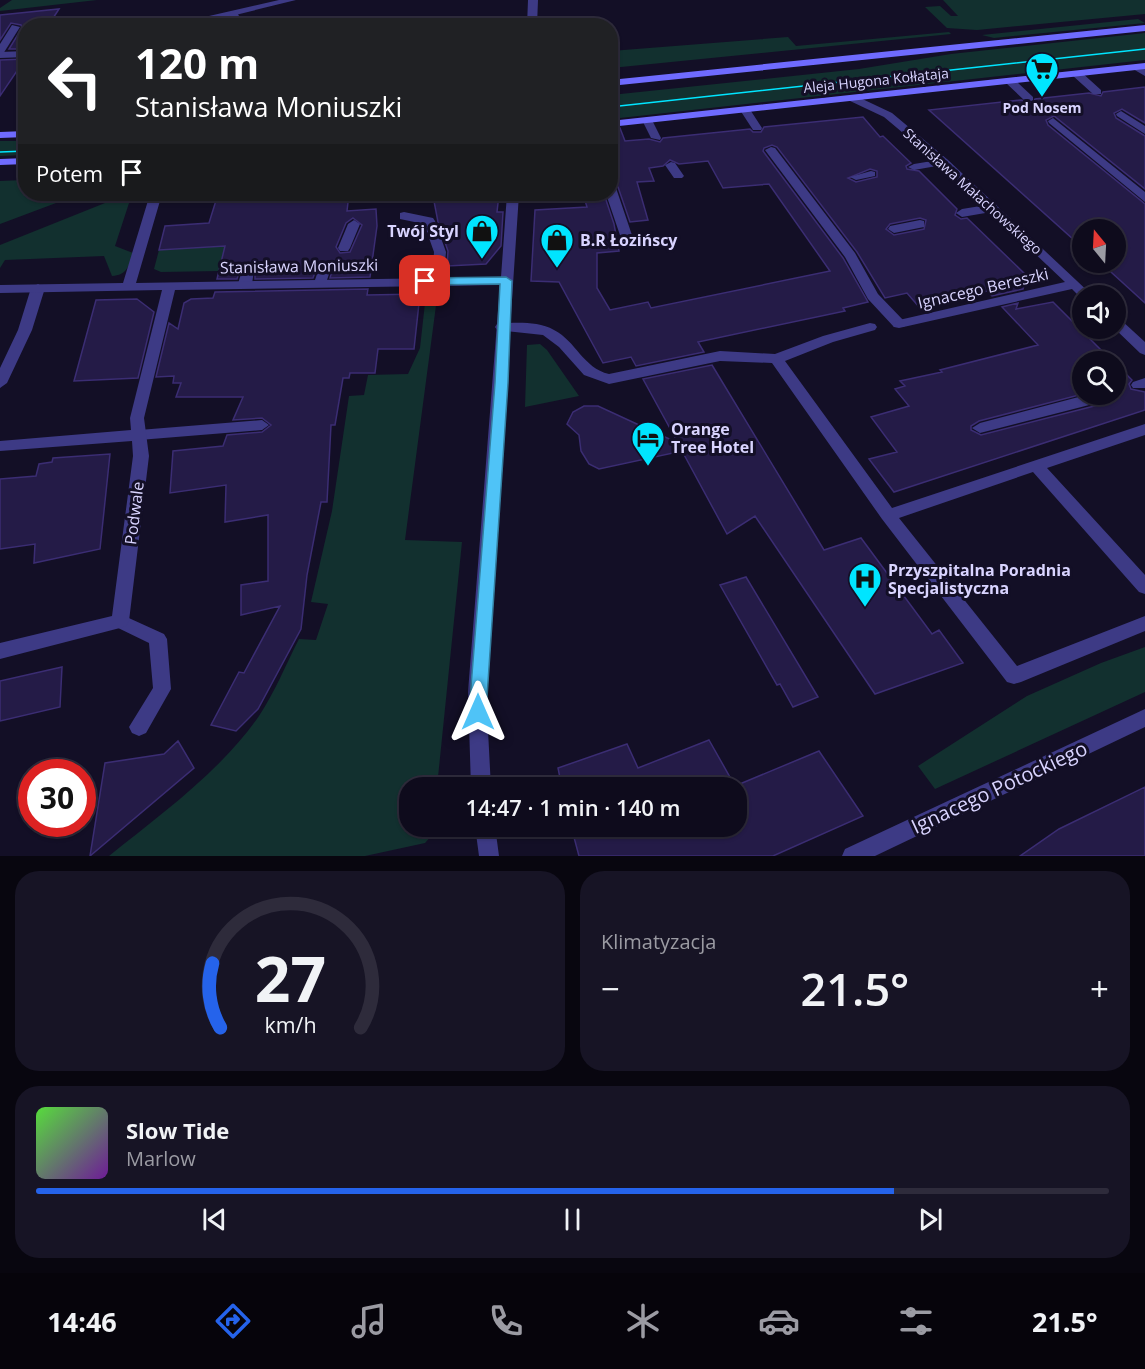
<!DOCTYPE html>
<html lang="pl">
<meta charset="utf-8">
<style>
:root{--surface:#0e0b1c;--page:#171425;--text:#f1f3f6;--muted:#9b9ba3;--line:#2e2b3b;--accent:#2563eb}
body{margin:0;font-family:"Open Sans",sans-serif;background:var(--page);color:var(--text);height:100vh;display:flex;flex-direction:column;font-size:22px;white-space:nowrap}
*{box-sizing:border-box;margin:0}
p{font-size:20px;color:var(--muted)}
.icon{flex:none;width:33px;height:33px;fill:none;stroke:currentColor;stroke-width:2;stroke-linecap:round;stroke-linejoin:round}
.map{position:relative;height:856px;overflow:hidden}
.side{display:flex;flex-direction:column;gap:15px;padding:15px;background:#08060f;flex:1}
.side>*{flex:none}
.banner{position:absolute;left:18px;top:18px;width:600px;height:183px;border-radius:24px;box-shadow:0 2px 4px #0004,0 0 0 2px var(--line);background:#202124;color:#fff;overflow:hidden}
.needle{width:39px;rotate:342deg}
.fabs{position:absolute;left:1072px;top:219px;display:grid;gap:12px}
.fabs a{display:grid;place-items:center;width:54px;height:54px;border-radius:50%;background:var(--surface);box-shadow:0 2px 4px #0004,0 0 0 2px var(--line);font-size:30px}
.speed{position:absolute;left:18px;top:759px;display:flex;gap:12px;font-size:30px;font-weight:700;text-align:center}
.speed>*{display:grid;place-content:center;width:78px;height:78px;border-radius:50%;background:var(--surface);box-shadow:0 2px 4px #0004,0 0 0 2px var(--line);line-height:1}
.speed .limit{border:9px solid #d22;background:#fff;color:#111}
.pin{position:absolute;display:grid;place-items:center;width:51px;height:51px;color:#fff;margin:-26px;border-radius:12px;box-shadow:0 3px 9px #0006}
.me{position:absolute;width:66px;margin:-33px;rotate:0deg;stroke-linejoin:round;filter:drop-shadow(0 0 4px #0008)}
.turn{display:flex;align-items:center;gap:21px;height:126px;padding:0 18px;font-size:27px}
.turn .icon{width:78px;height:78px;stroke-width:2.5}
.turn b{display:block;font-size:42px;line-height:51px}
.then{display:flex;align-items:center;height:57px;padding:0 18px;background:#0003;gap:12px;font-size:22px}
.big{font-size:45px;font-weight:600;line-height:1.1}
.side .tile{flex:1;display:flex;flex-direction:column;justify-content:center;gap:9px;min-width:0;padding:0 21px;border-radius:24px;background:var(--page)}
.side .dial{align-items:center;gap:0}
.dial svg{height:156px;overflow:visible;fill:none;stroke:var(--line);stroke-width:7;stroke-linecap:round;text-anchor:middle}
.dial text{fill:var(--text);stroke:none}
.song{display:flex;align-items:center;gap:18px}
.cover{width:72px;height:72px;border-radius:9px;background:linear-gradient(135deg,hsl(110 70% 55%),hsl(280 70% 35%))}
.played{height:6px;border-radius:3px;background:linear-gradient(90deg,var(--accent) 80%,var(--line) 80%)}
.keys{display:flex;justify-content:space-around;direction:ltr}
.heat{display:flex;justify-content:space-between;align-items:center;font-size:33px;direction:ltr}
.side .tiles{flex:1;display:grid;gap:15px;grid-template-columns:1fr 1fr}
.tile:last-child{grid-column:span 2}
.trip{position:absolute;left:399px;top:777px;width:348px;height:60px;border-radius:24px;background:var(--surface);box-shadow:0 2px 4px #0004,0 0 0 2px var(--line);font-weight:600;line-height:60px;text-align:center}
.dock{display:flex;height:96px;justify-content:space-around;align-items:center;background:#06040b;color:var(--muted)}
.dock .icon{width:42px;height:42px}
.dock .on{color:var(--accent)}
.dock b{font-size:27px;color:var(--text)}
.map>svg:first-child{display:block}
.green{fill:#12302f}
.building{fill:#241b47;stroke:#3b2d73;stroke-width:1.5;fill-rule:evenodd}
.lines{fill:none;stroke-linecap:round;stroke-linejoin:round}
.lane{fill:#3d3a85;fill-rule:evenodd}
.street{fill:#3d3a85;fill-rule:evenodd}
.secondary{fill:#6f6bff;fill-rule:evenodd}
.tram{stroke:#00e5ff;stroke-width:1.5}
.route{fill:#4fc3f7;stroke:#337fa1;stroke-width:1.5}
.labels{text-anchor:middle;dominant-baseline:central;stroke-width:6;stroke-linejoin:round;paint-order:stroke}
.far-street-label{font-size:14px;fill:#d9d4ff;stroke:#130f26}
.far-poi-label{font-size:14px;font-weight:bold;fill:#d9d4ff;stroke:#130f26}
.poi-label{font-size:16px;font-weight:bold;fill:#d9d4ff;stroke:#130f26;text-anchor:start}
.street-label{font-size:16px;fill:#d9d4ff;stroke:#130f26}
.near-street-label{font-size:20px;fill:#d9d4ff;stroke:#130f26}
</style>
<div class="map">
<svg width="1145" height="856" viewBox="0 0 1145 856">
<rect width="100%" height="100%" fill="#130f26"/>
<path class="green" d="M12 0H97L0 11V8Z
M943 0H1145V14L977 30 947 28 925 7 940 6 951 16H958Z
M1138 19 1145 23 994 38 982 35Z
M949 32 951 34 611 68V51L788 37 796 46Z
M1145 33V60L611 119V95L859 69 951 54Z
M0 141H25V155L0 156Z
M25 180 26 194H80L0 224V181Z
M130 200 115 246 133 253C129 266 127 275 112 276L104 256 5 260 0 268V245L110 201Z
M225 246 219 271 161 272 154 269 159 250Z
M426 294 437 298 405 540 462 542 437 787 410 788V826L433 827V834L425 843 365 856H109C161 814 220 772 259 716 275 692 286 664 299 639L316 640 328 604 311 602 332 511 349 396 364 395 368 375 408 374 420 348Z
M540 344 547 350 579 396 525 407 527 345Z
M1145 647V692L935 789 918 766 1027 696 1101 663Z"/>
<path class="building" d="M59 9 48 26H26V49H9L22 28 21 25 11 23 0 40V15Z
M25 59 0 96V60Z
M1145 87V123L1122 109 1114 113 1116 118 1145 136V189L1054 116 1046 120 1048 125 1145 204V303L1100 262H1116V230H1083V248L929 110 1021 100 1033 103 1035 99 1089 93 1101 96 1103 92Z
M863 117 880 137 883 136 911 163 906 166 907 169 919 171 957 209 955 215 961 219 967 218 1027 276 1023 289 992 296 987 291 919 307 907 293 885 298 857 252 777 147 772 145 764 148 763 151 843 258 868 302 843 308 845 311 698 342 704 352 636 366 631 357 603 363 559 282 531 281 535 210 587 207 583 194H604L614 224 619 251 597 253V288L610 310 648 302 651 308 830 271 769 184 723 188 708 161 679 164 670 160 663 166 649 168 654 181 637 182 648 220 630 222 618 187 610 183V129L620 128 625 141 649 139 660 142 663 138 750 129 753 132H761L764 127ZM870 169 877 171V177L856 182 848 178ZM920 218 926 220 924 229 894 235 886 229 890 224Z
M218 194H349L347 211 376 209 377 226 370 277 330 278 333 267 324 262 317 267 313 278 255 279V268L247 264 240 269 237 279H217L225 246 159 250 165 226 209 223ZM353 218 362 225 350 252 340 253 336 247 346 223Z
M459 194H499L497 212H503L501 246 486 264 447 266 448 251 438 222 433 196Z
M368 289 367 295 420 294 414 349H378L375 373H350L349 378H343L335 425H331L327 502H321L307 575 301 629 258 709 236 731 211 725 239 672 244 673 280 606 241 615V585L268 581V515L225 522 226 485 170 493 173 451 223 446 227 435 262 432 271 425 262 418 233 420 243 397H176L181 383H173L174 376 156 377 169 323 178 329 184 303 191 299 213 298 215 292Z
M137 299 154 312 138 378 74 381 96 300Z
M1053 302 1113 362H1083V394L979 421 971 426V430L981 435 1098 405 1101 400 1099 394H1116V364L1132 380 1129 384 1131 389 1145 392V410L894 492 869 459 897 452 871 417 909 406 895 389 905 386 900 381 942 372 940 370 1038 345 1002 307 1018 303 1016 309Z
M712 365 824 550 861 538 932 634 939 630 963 663 875 694 755 516 727 534 682 451 599 469 589 464 581 451 579 435 567 424 573 412 584 406H598L678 443 643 379Z
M110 454 100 549 34 563 35 544 0 549V479L36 476 39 464 52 462 53 458Z
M746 577 818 697 793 707 780 684 777 685 720 585Z
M62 667 60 707 0 721V681Z
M709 740 735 786 819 751 863 816 773 856H579L571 826H736V788H562L558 768 627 744 638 768Z
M178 741 194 768 90 856 105 763 164 754Z
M1145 787V856H1020L1059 829Z"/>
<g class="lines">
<path class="lane" d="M279 0H296L215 20 210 26H200L209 16Z
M12 25 20 27 3 54 0 55V44Z
M1133 65H1141L1145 68V76L1133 69Z
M1072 71H1080L1101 90V94H1093L1072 75Z
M1006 79H1014L1033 97V101H1025L1006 83Z
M741 108H749L762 128 761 130H753L740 110Z
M1121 111 1145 126V134L1117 116 1116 114Z
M647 117 652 120 661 138 660 140 651 138 642 120Z
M1053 118 1145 192V202L1049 123 1048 121Z
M771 147 775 148 855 253 878 294 904 321 906 324 904 327H894L868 299 845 257 765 150Z
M944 159 948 160V164L914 170 908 167 914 164Z
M671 162 675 163 684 176 682 178H674L665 165Z
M871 171 875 172V176L856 180 850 177Z
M610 185 616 188 635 244 633 247H625L623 244 606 194H610Z
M993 204 997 205V211L962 217 956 213 962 209Z
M404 212 433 218 435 221 446 252 443 284 438 285 432 281 434 252 424 224 400 219V213Z
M354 220 360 224 350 248 348 251H340L338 248 348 224Z
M920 220 924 221V227L894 233 888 229 890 226Z
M325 264 331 268 325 286H315L314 283 319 268Z
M248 266 254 270 252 284 245 288 238 284 242 270Z
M38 284 45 288 32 330 7 383 0 388V368L18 330 31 288Z
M502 323C519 323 538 321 554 330 576 341 583 368 609 374L720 351 775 354 823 336 870 323 875 324 877 327 875 330 833 342 785 361 892 508 1145 424V435L1047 468 1145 575V594L1139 592 1033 472 899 518 1017 666 1145 616V631L1021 682 1014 684 1007 682 882 519 772 363 720 361 609 384 584 375 559 347 543 335 497 330 495 327 497 324Z
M1145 378V388H1133L1131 385 1133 382Z
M1090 394 1097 395 1099 399 1097 403 980 433 972 428 980 423Z
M262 420 269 425 262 430 139 440 131 435 139 430Z
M120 614 164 634 167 639 171 689 146 733 139 736 132 733 129 727 153 688 149 643 114 626 111 621 114 616Z"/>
<path class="street" d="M528 0H538L537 26H527Z
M234 11 237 12 244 26H235L229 14Z
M26 51V57L0 58V52Z
M848 96H856L892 113 948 160 1093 296H1083L1082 299 1072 289 899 328 894 327 892 324 899 320 1065 282 940 164 884 117 848 100Z
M150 194H162L136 283 501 277 507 194H519L486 692 491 788H471L468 692 500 285 175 290 144 418 149 456 129 621 126 626 120 628 0 659V643L112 616 133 456 132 441 0 451V441L131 430 130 418 162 290 0 293V285L123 283Z
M1116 319 1121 320 1145 342V355L1140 353 1114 328H1116Z
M1145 709V727L875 856H842L845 849Z
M475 826H495L499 856H479Z"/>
<path class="secondary" d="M1145 25V31L610 86V80Z
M1145 63V69L610 127V121Z
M26 131V137L0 138V132Z
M26 158V164L0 165V159Z"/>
<path class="tram" d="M610 107 1145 49
M0 152 26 151"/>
</g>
<path class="route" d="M506 277 512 281 508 383 486 712 484 717 478 719 472 717 469 712 495 383 500 284 425 285 419 281 425 278Z"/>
<defs>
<g id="supermarket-pin" transform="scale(1.725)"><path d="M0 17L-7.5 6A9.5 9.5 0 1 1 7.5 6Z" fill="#00e5ff" stroke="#130f26"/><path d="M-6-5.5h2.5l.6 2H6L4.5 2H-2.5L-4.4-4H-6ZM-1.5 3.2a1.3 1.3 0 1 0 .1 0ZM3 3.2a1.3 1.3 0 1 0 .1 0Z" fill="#111"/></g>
<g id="shop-pin" transform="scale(1.725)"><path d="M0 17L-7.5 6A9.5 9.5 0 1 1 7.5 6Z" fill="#00e5ff" stroke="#130f26"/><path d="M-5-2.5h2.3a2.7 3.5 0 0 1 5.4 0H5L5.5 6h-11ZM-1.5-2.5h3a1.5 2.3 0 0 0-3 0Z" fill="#111"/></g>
<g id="hotel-pin" transform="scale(1.725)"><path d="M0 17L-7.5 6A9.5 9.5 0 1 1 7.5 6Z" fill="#00e5ff" stroke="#130f26"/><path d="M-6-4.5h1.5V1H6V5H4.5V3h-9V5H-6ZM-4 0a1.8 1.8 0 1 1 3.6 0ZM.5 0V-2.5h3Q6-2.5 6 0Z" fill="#111"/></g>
<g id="hospital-pin" transform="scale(1.725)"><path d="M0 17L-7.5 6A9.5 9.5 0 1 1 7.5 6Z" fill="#00e5ff" stroke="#130f26"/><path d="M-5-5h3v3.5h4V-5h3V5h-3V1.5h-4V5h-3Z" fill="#111"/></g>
</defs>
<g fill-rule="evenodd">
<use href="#supermarket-pin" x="1042" y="69"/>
<use href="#shop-pin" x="482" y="231"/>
<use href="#shop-pin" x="557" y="240"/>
<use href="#hotel-pin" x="648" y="438"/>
<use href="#hospital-pin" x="865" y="579"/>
</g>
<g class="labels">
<g class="far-street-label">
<text transform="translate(876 80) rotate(-6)">Aleja Hugona Kołłątaja</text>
<text transform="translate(973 191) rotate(42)">Stanisława Małachowskiego</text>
</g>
<g class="far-poi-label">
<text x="1042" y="107">Pod Nosem</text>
</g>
<g class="poi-label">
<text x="459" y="231" text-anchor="end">Twój Styl</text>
<text x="580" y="240">B.R Łozińscy</text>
<text x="671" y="429">Orange<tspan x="671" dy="18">Tree Hotel</tspan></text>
<text x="888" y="570">Przyszpitalna Poradnia<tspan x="888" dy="18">Specjalistyczna</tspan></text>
</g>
<g class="street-label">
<text transform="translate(299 266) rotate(-1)">Stanisława Moniuszki</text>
<text transform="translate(983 288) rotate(-13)">Ignacego Bereszki</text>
<text transform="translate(134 513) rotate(-83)">Podwale</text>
</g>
<g class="near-street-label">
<text transform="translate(999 787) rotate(-25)">Ignacego Potockiego</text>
</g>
</g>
</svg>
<div class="fabs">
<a><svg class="needle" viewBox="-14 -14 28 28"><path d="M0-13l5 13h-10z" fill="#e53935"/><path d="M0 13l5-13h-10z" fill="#9b9ba3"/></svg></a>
<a><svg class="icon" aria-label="sound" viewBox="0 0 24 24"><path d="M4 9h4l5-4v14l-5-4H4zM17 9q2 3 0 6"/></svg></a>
<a><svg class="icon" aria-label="search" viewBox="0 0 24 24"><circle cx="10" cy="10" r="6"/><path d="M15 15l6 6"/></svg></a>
</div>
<div class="speed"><div class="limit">30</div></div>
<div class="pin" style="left:425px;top:281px;background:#d93025"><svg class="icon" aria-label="arrive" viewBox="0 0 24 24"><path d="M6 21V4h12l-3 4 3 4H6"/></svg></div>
<svg class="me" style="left:478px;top:712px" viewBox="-20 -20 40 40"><path d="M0-17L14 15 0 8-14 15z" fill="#4fc3f7" stroke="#fff" stroke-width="4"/></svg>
<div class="trip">14:47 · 1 min · 140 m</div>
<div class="banner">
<div class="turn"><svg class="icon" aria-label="left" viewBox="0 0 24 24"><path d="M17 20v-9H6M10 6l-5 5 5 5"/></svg><div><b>120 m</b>Stanisława Moniuszki</div></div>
<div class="then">Potem<svg class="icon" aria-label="arrive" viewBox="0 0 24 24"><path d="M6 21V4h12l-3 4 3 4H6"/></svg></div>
</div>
</div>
<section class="side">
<div class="tiles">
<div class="tile dial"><svg viewBox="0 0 100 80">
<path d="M14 69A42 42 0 1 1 86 69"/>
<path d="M14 69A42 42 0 0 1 10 36" stroke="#2563eb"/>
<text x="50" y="56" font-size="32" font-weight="700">27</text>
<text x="50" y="72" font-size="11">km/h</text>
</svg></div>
<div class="tile"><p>Klimatyzacja</p>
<div class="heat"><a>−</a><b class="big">21.5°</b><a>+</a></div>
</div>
<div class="tile">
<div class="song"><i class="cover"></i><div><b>Slow Tide</b><p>Marlow</p></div></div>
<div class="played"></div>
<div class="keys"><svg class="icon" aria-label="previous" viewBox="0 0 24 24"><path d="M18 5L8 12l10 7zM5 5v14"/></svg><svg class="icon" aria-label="pause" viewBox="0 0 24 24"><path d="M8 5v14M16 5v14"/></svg><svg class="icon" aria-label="next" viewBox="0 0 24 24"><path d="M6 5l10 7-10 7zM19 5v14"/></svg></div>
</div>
</div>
</section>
<nav class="dock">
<b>14:46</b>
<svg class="icon on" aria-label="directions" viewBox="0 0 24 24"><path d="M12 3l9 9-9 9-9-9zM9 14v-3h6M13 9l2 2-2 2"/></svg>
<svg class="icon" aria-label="music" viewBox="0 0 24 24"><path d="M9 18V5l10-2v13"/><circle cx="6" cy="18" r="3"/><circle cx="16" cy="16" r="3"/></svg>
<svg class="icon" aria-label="phone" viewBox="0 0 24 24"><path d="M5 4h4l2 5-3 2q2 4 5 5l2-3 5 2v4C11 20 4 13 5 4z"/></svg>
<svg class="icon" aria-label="climate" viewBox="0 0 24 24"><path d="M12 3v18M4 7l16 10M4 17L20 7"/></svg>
<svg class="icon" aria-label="car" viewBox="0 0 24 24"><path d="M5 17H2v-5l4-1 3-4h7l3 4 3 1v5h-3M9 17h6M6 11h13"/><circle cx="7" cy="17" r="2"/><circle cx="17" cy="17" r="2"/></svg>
<svg class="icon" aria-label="filters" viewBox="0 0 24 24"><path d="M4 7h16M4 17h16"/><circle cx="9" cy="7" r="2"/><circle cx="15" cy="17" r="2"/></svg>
<b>21.5°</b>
</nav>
